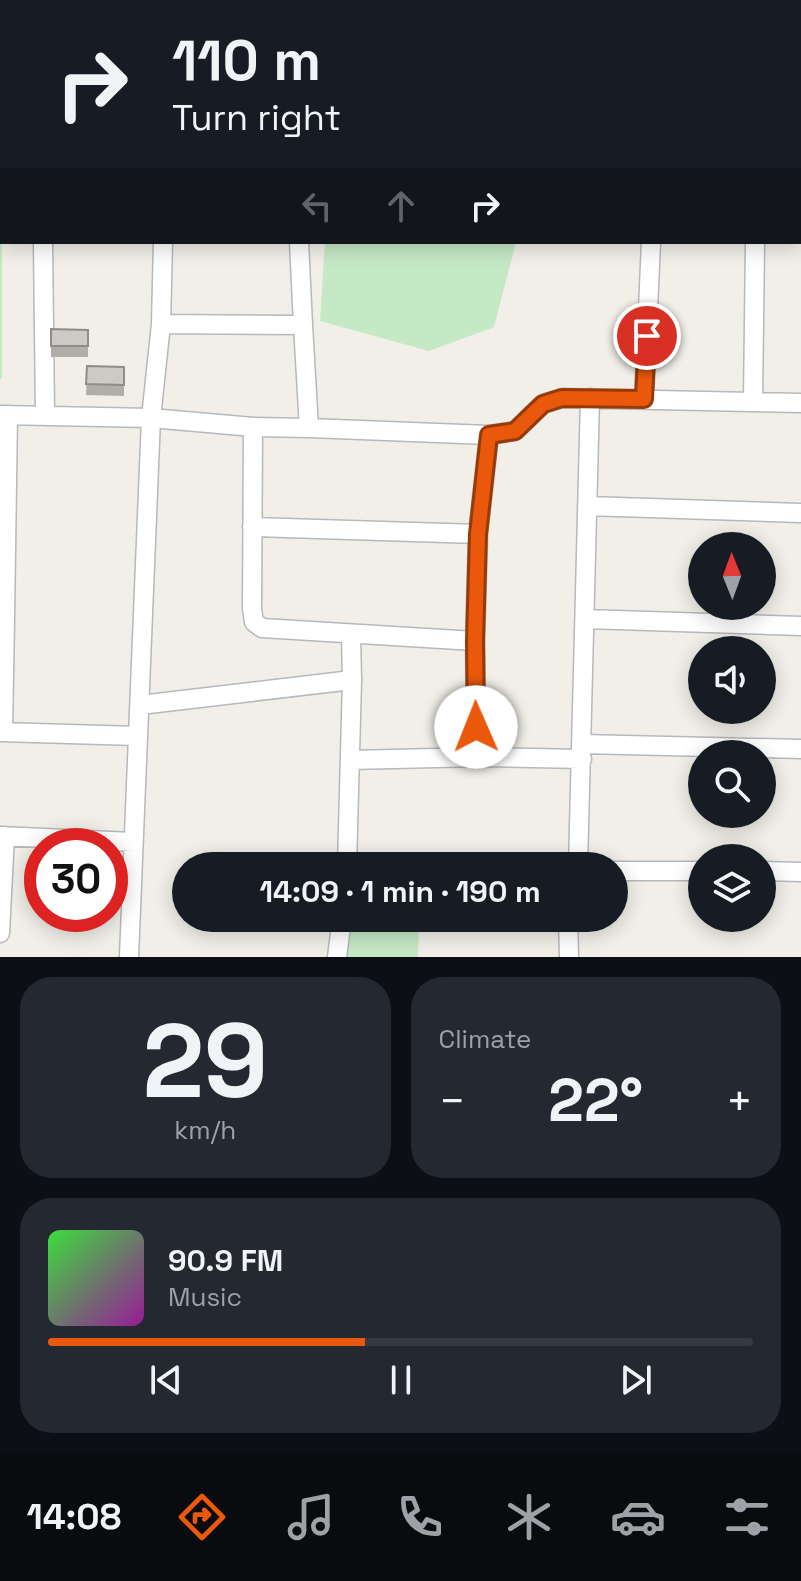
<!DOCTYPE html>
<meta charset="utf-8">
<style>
:root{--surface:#171b24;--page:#242831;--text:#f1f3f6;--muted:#9ea1a6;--line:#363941;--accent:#ea580c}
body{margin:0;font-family:"Space Grotesk",sans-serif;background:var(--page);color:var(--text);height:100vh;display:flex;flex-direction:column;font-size:30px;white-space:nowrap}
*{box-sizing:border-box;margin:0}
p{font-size:26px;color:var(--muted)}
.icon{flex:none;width:44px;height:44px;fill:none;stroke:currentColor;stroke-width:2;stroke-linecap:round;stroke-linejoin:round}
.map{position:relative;height:957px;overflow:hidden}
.side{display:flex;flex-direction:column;gap:20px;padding:20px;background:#0d0f14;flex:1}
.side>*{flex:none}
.guide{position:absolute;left:0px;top:0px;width:802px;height:244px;box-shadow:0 4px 20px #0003;background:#171b24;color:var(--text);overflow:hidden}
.needle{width:52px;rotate:359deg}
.buttons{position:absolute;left:688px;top:532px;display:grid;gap:16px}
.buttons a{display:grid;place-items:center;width:88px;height:88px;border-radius:50%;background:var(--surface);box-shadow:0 4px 20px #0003;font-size:40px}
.speed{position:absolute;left:24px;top:828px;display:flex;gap:16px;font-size:40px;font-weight:700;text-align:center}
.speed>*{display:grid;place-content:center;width:104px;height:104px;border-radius:50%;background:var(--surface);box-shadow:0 4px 20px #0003;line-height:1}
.speed .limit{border:12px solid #d22;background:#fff;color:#111}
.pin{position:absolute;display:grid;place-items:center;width:68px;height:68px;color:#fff;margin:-34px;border:4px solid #fff;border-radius:50%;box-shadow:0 2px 8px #0007}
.me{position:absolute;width:88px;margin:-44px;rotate:359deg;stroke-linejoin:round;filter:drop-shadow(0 0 6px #0008)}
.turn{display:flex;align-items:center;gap:28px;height:168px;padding:0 40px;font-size:36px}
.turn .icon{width:104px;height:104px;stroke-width:2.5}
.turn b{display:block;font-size:56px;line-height:68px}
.lanes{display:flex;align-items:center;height:76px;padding:0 40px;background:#0003;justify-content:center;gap:40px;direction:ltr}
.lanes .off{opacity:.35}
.big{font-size:60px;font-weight:700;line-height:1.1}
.side .card{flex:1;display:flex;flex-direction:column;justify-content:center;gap:12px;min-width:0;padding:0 28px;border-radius:32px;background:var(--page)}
.side .dial{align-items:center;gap:0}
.dial b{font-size:104px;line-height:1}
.song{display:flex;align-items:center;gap:24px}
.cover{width:96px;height:96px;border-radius:12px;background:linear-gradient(135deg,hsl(120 70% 55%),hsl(300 70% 35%))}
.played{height:8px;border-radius:4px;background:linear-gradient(90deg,var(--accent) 45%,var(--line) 45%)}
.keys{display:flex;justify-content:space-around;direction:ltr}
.heat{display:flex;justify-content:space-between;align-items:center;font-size:44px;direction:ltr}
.side .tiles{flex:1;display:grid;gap:20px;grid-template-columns:1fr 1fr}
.card:last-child{grid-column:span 2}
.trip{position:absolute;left:172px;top:852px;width:456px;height:80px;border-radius:40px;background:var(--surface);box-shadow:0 4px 20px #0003;font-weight:700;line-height:80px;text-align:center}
.tab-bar{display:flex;height:128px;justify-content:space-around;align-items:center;background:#090b0e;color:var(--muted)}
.tab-bar .icon{width:56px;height:56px}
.tab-bar .current{color:var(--accent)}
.tab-bar b{font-size:36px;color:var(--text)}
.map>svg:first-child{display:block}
.green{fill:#c5e8c5}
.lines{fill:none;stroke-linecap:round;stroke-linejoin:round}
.minor-casing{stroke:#b5b8bc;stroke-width:21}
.minor{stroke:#fff;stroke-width:18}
.wall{fill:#afaea9}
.building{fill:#cccac5;stroke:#8f8d8a;stroke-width:2}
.route-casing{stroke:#983908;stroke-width:20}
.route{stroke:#ea580c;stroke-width:14}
</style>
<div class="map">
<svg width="801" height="957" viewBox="0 0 801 957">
<rect width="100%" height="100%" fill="#f1efe8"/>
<path class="green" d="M0 0H127L129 2H2V379H0Z
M325 242H516L494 327 429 351 320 321Z
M344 918 419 921 418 957H344Z"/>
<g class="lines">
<g class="minor-casing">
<path id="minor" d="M283 0V2
M560 0V2
M628 0V2
M388 2V0
M800 181H801
M43 242 45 415
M161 324 303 325 299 242
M644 399 651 242
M753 402 755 242
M0 415 151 418 253 427 309 428 303 325
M253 427 252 609 254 622 262 628 475 641
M309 428 489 435 515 431 543 404 562 398 801 403
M587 506 801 513
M252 527 478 534
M0 618H5L3 732
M5 618 8 415
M585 619 801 626
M140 705 352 680
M0 732 137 736
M581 744 801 749
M479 757 476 727 475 641 478 534 489 435
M350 760 479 757 582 759
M0 836 133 842
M347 866 352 680 351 634
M578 866 590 398
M614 871H702
M762 871 801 872
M568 918 569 957
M0 933 5 836
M129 957 151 418 161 324 163 242
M337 957 342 918"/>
</g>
<use href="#minor" class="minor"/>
</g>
<path class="wall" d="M51 329 88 330V357H51Z
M87 366 124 367V396L86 395Z"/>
<path class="building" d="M51 329 88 330V346H51Z
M87 366 124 367V385L86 384Z"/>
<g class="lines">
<g class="route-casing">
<path id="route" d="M476 727 475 641 478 534 489 435 515 431 543 404 562 398 644 399 647 336"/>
</g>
<use href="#route" class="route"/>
</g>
</svg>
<div class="buttons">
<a><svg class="needle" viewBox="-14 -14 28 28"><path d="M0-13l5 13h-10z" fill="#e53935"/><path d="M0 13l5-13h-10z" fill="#9ea1a6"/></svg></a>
<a><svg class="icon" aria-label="sound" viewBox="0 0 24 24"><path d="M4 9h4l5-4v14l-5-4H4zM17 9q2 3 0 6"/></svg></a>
<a><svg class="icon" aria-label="search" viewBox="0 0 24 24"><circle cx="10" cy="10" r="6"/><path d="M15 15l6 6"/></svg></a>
<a><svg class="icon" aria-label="layers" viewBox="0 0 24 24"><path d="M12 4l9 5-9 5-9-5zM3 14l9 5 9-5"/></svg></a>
</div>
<div class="speed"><div class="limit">30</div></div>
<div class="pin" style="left:647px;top:336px;background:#d93025"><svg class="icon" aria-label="arrive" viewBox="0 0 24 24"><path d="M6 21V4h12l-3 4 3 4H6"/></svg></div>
<svg class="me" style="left:476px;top:727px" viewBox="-20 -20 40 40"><circle r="19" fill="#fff"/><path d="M0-13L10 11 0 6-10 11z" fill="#ea580c"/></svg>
<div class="trip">14:09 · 1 min · 190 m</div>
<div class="guide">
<div class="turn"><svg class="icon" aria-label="right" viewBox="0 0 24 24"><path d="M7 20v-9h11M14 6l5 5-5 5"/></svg><div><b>110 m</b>Turn right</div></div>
<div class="lanes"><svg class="icon off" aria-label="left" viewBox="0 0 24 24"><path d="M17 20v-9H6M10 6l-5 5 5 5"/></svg><svg class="icon off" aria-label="ahead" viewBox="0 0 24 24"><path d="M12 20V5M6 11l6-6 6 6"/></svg><svg class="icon" aria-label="right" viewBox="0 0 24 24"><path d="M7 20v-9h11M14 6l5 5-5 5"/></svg></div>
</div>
</div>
<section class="side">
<div class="tiles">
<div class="card dial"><b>29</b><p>km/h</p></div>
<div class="card"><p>Climate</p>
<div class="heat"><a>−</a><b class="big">22°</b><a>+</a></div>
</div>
<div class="card">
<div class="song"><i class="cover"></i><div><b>90.9 FM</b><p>Music</p></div></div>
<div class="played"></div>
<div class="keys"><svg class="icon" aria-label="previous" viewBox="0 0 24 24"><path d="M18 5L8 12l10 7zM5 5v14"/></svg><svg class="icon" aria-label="pause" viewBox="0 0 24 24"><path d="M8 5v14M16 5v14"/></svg><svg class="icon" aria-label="next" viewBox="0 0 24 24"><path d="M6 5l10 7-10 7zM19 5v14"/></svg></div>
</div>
</div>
</section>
<nav class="tab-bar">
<b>14:08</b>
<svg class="icon current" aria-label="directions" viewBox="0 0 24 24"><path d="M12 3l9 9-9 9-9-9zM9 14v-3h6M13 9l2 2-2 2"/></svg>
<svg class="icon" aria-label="music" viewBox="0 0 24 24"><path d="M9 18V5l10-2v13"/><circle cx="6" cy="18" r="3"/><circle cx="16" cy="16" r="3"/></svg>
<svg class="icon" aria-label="phone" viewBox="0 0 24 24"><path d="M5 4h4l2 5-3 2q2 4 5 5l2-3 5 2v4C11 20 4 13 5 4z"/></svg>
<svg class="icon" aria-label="climate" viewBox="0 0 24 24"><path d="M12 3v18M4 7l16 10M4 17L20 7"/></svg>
<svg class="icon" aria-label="car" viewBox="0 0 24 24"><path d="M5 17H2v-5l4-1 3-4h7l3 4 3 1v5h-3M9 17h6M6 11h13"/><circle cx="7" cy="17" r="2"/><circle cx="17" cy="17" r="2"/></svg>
<svg class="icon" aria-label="filters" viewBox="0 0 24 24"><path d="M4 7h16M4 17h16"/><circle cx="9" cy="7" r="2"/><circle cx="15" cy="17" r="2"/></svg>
</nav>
